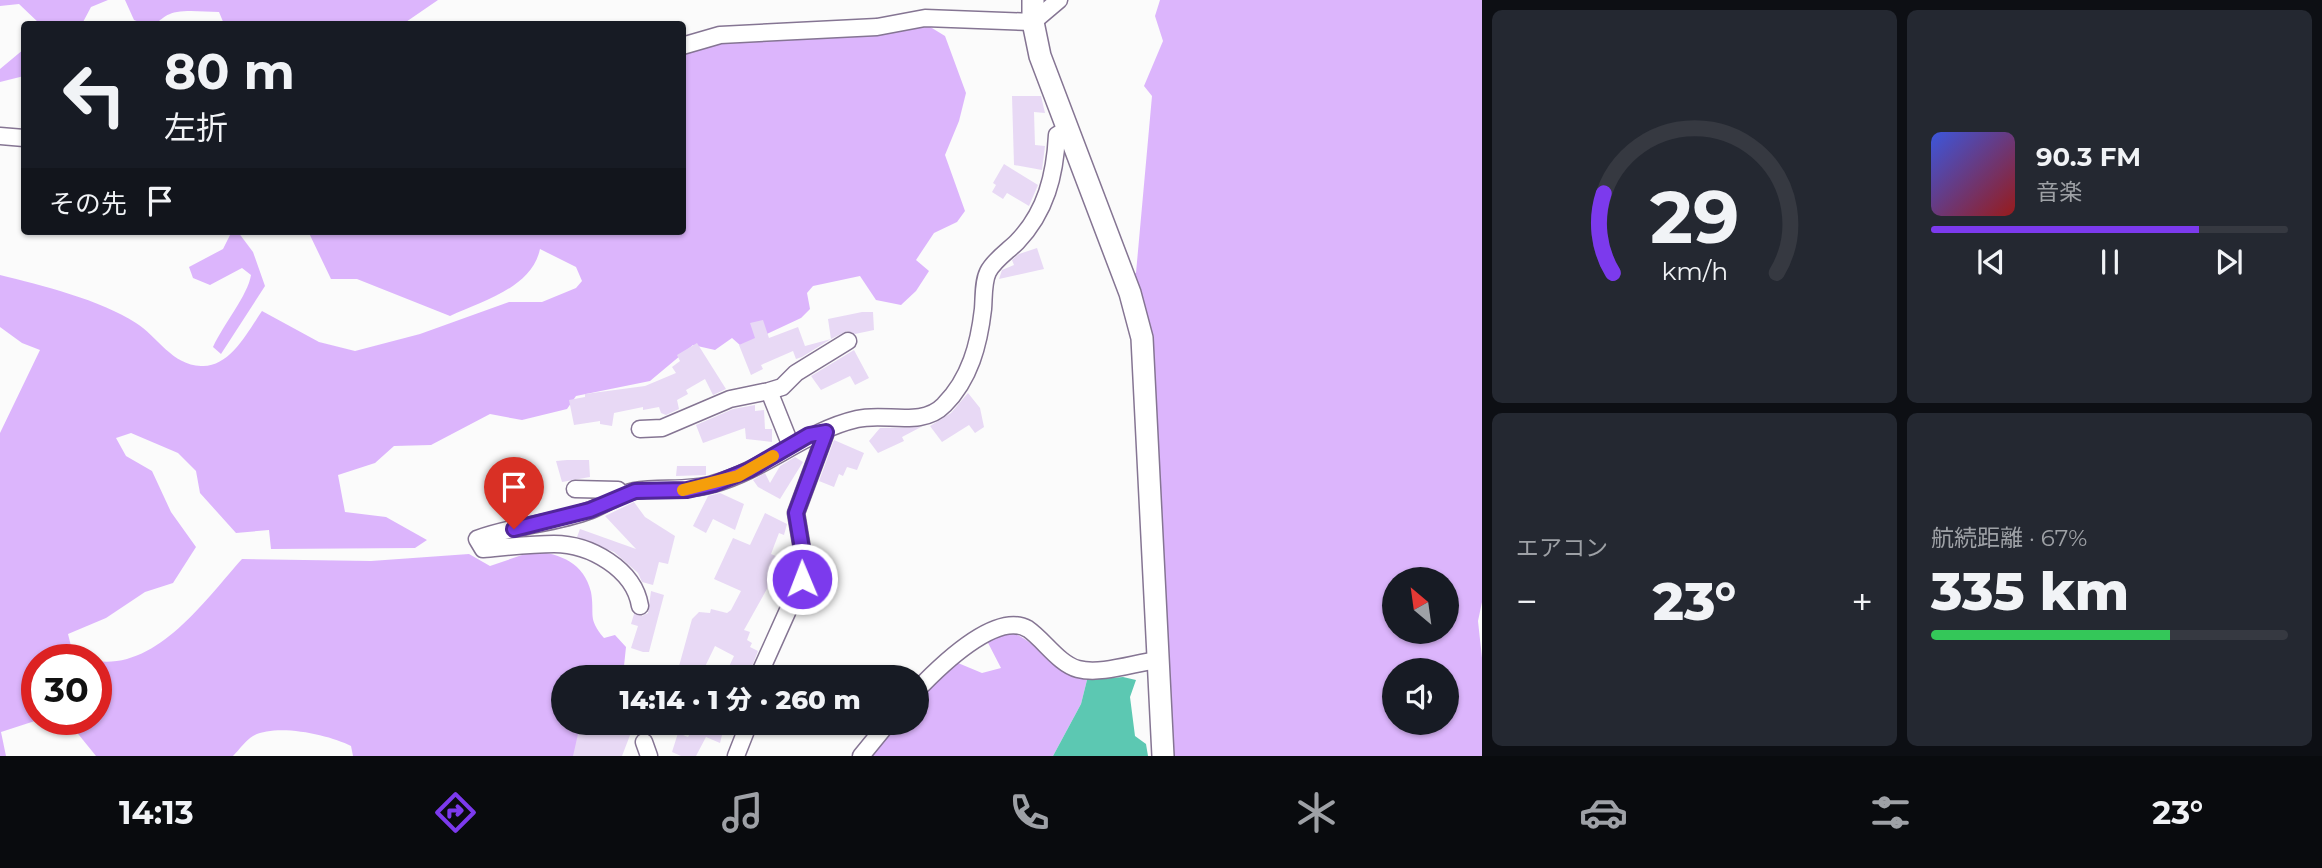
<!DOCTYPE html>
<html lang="ja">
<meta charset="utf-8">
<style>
:root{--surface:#171b24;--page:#242831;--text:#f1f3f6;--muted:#9ea1a6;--line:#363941;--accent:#7c3aed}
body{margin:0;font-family:Montserrat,"Noto Sans JP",sans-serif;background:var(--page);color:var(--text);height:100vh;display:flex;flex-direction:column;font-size:26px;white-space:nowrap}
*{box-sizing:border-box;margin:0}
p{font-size:23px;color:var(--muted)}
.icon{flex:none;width:38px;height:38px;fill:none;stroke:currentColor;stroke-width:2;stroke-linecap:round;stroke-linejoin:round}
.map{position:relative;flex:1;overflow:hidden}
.panel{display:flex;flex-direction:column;gap:10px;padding:10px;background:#0d0f14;width:840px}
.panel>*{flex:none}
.guide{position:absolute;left:21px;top:21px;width:665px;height:214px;border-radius:7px;box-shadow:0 2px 5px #0004;background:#171b24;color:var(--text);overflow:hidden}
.needle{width:46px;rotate:331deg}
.buttons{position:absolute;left:1382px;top:567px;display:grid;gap:14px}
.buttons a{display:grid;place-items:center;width:77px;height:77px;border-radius:50%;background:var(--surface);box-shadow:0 2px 5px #0004;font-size:35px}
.speed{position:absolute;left:21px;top:644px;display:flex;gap:14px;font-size:35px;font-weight:700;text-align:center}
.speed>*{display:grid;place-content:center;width:91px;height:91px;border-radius:50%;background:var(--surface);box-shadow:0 2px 5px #0004;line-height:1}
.speed .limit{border:10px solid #d22;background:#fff;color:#111}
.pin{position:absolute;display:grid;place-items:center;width:60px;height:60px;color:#fff;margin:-72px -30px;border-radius:50% 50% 50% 0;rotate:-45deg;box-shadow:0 0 7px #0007}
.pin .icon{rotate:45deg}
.me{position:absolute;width:77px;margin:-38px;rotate:359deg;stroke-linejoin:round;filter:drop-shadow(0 0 5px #0008)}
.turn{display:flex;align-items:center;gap:24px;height:147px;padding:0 28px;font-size:32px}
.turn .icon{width:91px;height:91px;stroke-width:2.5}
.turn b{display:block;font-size:49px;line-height:60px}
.then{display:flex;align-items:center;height:66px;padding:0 28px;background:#0003;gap:14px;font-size:26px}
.big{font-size:52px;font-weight:800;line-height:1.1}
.panel .card{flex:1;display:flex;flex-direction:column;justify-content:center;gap:10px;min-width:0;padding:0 24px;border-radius:10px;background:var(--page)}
.panel .dial{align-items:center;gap:0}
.dial svg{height:182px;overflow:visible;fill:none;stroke:var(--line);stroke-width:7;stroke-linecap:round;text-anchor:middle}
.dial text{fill:var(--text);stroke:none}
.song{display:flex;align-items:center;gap:21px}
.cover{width:84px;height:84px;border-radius:10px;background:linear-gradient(135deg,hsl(230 70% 55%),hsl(0 70% 35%))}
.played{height:7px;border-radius:4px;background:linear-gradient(90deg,var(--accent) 75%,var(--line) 75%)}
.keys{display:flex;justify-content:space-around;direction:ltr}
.heat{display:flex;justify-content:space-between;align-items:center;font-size:38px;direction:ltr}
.charge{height:10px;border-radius:5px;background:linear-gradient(90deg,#34c759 67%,var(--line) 0)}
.panel .tiles{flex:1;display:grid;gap:10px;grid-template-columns:repeat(2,1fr)}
.trip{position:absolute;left:551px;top:665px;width:378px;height:70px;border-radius:35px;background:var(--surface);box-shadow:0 2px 5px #0004;font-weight:800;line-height:70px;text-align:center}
.menu{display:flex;height:112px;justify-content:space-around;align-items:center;background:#090b0e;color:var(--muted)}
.menu .icon{width:49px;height:49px}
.menu .on{color:var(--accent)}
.menu b{font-size:32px;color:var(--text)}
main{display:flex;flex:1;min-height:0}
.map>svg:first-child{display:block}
.forest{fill:#dcb5fc;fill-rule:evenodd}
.water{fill:#5cc8b2}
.building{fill:#e8d9f5}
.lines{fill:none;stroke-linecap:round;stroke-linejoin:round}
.street-casing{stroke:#857593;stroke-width:19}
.secondary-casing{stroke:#857593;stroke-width:24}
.street{stroke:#fff;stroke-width:16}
.secondary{stroke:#fff;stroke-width:21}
.route-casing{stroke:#51269a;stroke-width:18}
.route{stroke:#7c3aed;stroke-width:12}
.slow{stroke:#f59e0b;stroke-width:12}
</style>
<main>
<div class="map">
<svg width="1482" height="756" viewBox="0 0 1482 756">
<rect width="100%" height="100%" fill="#fbfbfb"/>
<path class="forest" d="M0 0H108L91 7 82 24H40L19 4 0 6Z
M125 0H438L403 24H224L219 12C206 12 190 10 177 12 155 16 164 30 134 20Z
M1160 0H1482V602L1478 621 1482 658V756H1168L1129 274 1136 273 1152 96 1144 86 1163 41 1155 16ZM1395 579H1447V632H1395ZM1395 670H1447V723H1395Z
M927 25 945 36 966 93 959 121 945 155 965 211 957 222 934 233 916 260 929 271 916 291 901 305 876 300 860 276 813 286 807 293 810 309 801 318 741 346 732 338 715 350 693 345 650 381 576 396 567 409 522 420 490 414 431 445 394 446 375 463 338 475 345 512 386 517 427 540 415 548 271 549 269 530 236 533 200 493 196 471 178 453 131 433 116 438 126 456 152 471 171 512 196 547 173 583 145 592 106 618 68 634 74 658 85 660H37V719H41L1 732 6 756H0V433L40 350 22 343 0 327V275C41 285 101 300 136 323 158 337 172 365 201 366 230 368 248 331 262 311L319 342 355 351 420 334 509 302H542L576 288 582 281 576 267 540 249C532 288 482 301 450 316L357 279H331L308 231H682L683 50 723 39Z
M24 49V76L0 82V69Z
M238 232 253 252 265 286 221 354 213 347C223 325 248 295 251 275L242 268 210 285 193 278 189 267 223 249 230 235Z
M534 551C561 554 584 563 591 592 595 615 587 618 604 638L615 635 626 647 624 666 618 677H564V723H589L574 756H353L351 746C329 735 277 723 253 736 246 740 239 750 233 756H96L66 719H96V661C157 670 206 599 242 559L371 561 469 554 490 566Z
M1003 630C1035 636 1054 672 1087 680L1081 704 1053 756H866L894 723H917V696L958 663 982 673 1001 668 986 639Z"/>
<path class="water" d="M1123 677 1136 680 1130 697 1135 736 1146 744 1148 756H1053L1081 704 1087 680Z"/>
<path class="building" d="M1012 96H1041L1045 113 1034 112 1035 145 1045 146 1042 170 1014 165Z
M1004 164 1038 185 1029 206 1007 193 1003 199 992 192 996 185 993 183Z
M1037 248 1044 269 999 279 1002 270 1014 265 1012 260 1019 254Z
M862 312H873L874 330 855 334 847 331 831 339 828 319Z
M763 320 769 338 798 327 805 346 831 339 802 357 796 359 793 351 761 365 763 369 751 375 739 345 755 338 750 323Z
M697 343 726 389 713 395 705 379 686 390 688 394 677 400 679 409 666 415 661 413 659 407 643 410V407L614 413 612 426 600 424V421L574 425 569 400 585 397V394L645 386 676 373 672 367 680 361 677 355Z
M854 350 869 378 855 385 850 376 821 390 811 376Z
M968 393 980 408 984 427 975 433 969 425 942 442 930 426 951 413Z
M755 405V411L764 410 765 429H772V442L746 439 745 428 703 443 696 425 733 409Z
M921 427 902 437 904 441 878 453 869 441 880 428Z
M834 440 864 453 857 470 847 467 843 476 839 474 834 487 819 481Z
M795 457 803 462 780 499 758 487 753 480 765 473 770 483 780 466Z
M567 460H589L590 477 562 482 556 461Z
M677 466H706V475L676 476Z
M720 493 744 504 735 530 713 519 706 533 693 526 708 496Z
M634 502 645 517 675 536 668 564 659 562 653 585 642 582 638 573 614 552 577 537 580 529 636 549 605 516Z
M765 513 787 524 784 535 779 533 771 554 780 558 776 568 791 574 782 595 768 587 744 630 750 632 747 640 752 643 750 647 758 651 748 677 726 673 734 656 715 646 700 677H676L692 619 699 612 710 613 711 609 727 613 731 610 741 591 714 579 733 538 750 545Z
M651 591 664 595 649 652H643L631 648 638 626 631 624 634 614 642 616 648 613Z
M585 723H646L642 732 632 730 622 756H573L578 734Z
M696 723H725L720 743 706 737 696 756H681L672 752 678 733 688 737Z"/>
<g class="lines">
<g class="street-casing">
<path id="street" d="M682 46 720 35 877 27 925 18 1033 22 1059 0
M0 136 24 138
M640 429 662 428 730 399 769 391
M791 446 769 391 782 387 796 373 848 341
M575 489 618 490 619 496
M640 606C634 569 590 544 554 544 530 544 506 547 483 549L477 539C514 525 554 524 591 510 605 505 619 494 634 491 660 486 687 492 713 484 765 470 805 431 857 419 885 412 922 428 944 405 970 379 979 344 983 309 984 297 983 282 988 272 994 260 1008 251 1017 242 1046 212 1055 175 1057 135L1066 130
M758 677 802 579 804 561 796 513 826 432
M917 690C938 668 996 610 1028 629 1044 640 1059 664 1078 669 1101 675 1134 663 1158 660
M644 742 649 756
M736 756 749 723
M861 756 888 723"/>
</g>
<g class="secondary-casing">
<path id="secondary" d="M1033 0V22L1040 56 1130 293 1142 338 1163 756"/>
</g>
<use href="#street" class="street"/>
<use href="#secondary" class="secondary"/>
</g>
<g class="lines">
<g class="route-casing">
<path id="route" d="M514 529 590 510 635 491 687 490 714 484 749 470 809 435 826 432 796 513 804 561 802 579"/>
</g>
<use href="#route" class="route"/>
<path class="slow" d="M683 490 738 476 773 456"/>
</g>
</svg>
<div class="buttons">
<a><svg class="needle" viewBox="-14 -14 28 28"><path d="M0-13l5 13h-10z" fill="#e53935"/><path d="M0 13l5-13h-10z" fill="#9ea1a6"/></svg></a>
<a><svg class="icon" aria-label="sound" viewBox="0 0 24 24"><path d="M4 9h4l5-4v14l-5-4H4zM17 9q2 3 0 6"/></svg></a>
</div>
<div class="speed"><div class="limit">30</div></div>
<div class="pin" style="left:514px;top:529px;background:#d93025"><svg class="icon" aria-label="arrive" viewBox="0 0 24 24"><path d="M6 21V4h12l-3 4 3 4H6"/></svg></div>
<svg class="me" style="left:802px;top:579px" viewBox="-20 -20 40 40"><circle r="17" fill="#7c3aed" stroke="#fff" stroke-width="3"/><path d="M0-11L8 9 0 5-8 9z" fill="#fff"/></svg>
<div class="trip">14:14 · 1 分 · 260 m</div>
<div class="guide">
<div class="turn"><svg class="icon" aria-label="left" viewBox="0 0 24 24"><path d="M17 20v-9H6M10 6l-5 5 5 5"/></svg><div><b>80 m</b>左折</div></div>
<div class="then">その先<svg class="icon" aria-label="arrive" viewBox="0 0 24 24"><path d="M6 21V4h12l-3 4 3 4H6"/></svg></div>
</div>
</div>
<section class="panel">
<div class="tiles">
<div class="card dial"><svg viewBox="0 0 100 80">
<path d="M14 69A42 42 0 1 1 86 69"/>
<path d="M14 69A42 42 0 0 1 10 34" stroke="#7c3aed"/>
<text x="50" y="56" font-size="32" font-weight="700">29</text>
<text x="50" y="72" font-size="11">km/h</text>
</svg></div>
<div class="card">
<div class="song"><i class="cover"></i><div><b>90.3 FM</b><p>音楽</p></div></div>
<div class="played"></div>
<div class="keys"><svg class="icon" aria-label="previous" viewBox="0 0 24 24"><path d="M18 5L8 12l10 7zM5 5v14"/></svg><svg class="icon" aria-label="pause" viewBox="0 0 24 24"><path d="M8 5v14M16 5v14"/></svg><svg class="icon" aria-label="next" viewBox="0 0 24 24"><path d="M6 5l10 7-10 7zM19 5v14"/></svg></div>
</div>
<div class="card"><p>エアコン</p>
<div class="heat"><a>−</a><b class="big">23°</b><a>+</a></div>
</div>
<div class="card"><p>航続距離 · 67%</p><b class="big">335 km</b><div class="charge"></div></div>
</div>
</section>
</main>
<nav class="menu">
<b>14:13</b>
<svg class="icon on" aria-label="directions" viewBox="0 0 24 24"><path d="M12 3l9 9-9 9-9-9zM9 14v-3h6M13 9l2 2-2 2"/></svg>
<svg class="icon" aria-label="music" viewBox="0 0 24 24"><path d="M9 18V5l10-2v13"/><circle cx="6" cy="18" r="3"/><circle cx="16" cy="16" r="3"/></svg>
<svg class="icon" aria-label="phone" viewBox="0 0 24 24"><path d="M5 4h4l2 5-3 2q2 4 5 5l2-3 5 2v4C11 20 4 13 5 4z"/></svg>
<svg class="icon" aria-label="climate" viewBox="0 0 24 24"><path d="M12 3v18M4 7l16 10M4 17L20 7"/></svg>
<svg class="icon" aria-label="car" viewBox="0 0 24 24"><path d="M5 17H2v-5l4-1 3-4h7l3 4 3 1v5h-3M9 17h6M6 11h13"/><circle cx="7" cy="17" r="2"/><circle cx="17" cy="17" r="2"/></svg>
<svg class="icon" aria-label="filters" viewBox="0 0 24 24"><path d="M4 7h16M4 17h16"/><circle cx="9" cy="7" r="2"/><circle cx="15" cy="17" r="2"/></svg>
<b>23°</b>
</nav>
